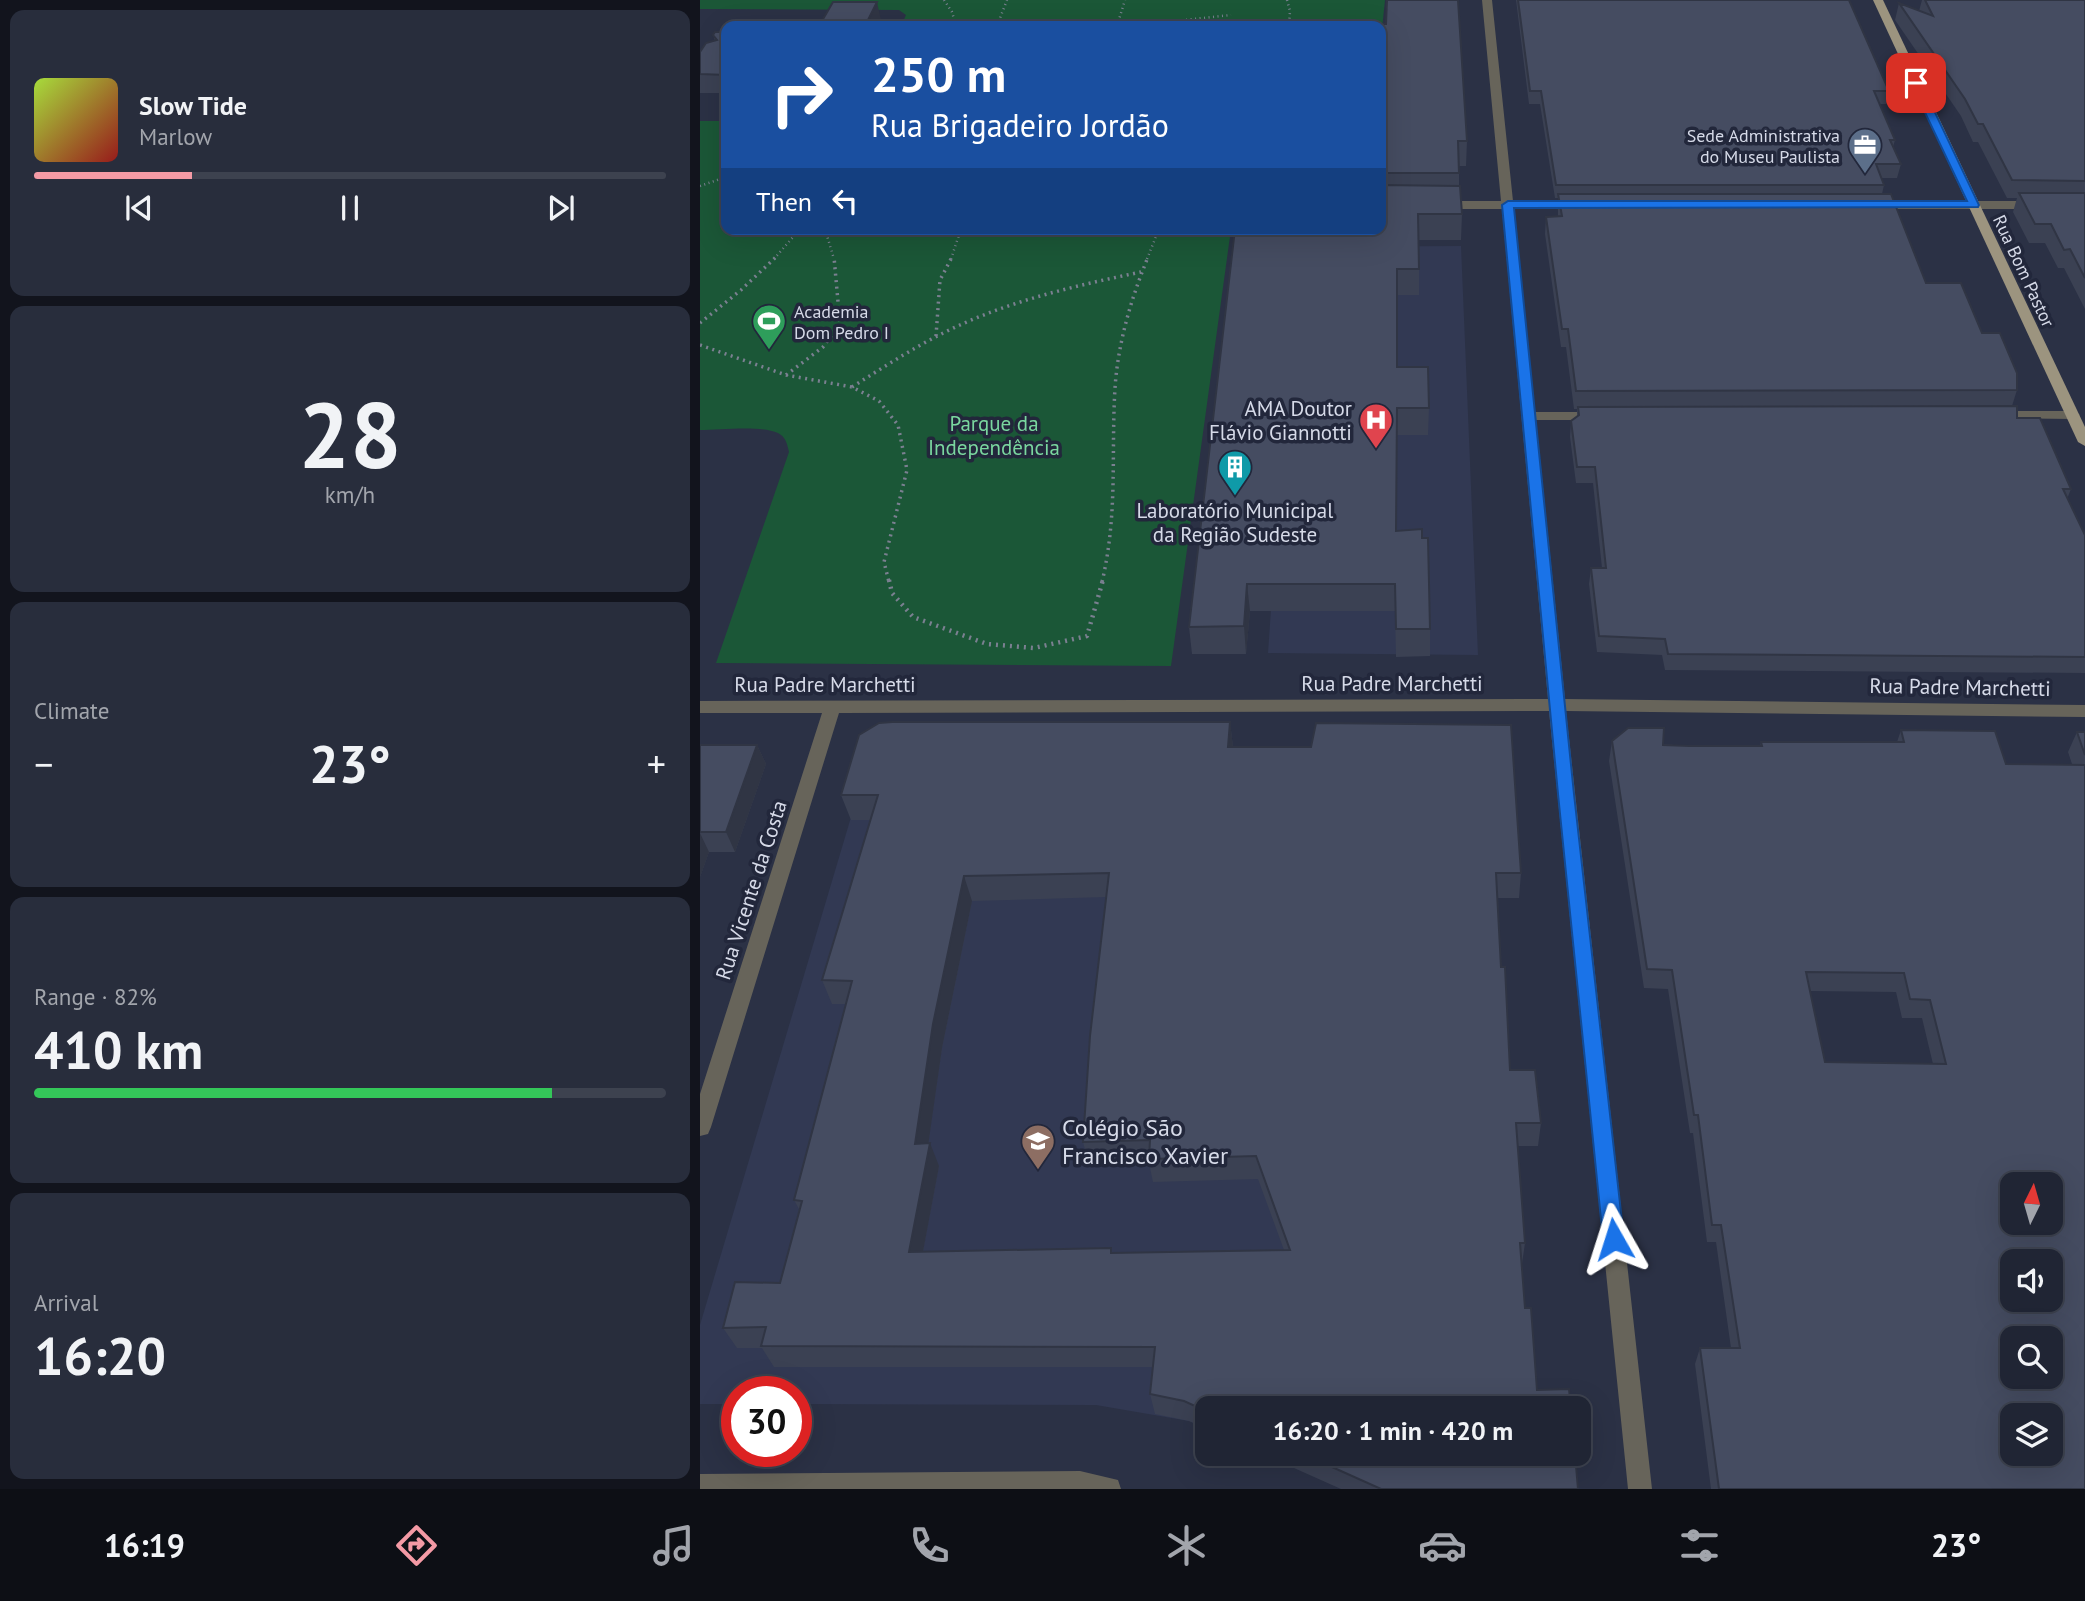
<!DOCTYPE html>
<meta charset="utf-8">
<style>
:root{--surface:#202534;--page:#282d3c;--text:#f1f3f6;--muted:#a2a5ac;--line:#3d424f;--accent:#f49aa5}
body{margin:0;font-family:"PT Sans",sans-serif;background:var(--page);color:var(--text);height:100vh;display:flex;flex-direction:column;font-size:26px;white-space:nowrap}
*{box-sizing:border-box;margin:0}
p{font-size:23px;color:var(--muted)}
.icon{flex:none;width:38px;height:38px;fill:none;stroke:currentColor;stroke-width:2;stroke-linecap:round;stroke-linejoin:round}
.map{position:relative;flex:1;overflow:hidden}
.side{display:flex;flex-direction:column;gap:10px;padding:10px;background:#12141d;width:700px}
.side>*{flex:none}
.top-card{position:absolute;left:21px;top:21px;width:665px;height:214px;border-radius:14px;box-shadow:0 7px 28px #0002,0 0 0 2px var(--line);background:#1a4fa0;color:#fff;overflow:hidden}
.needle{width:46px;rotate:5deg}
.buttons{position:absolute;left:1300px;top:1172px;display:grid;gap:14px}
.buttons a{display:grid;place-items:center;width:63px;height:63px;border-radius:14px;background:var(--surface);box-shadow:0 7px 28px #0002,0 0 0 2px var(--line);font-size:35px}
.speed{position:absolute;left:21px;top:1376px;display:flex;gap:14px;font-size:35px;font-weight:700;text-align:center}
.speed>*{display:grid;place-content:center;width:91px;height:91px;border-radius:50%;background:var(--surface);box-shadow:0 7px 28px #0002,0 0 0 2px var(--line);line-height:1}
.speed .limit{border:10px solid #d22;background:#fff;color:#111}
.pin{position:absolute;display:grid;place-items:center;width:60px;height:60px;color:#fff;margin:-30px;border-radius:14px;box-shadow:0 4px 10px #0006}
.me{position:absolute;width:77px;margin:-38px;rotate:354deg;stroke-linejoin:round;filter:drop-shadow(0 0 5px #0008)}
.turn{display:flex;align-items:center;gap:24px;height:147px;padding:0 35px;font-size:32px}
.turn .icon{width:91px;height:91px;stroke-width:2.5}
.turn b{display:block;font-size:49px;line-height:60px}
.then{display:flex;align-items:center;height:66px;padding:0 35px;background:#0003;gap:14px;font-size:26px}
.big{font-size:52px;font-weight:700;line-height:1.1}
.side .tile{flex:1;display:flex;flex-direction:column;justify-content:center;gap:10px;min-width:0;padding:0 24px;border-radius:14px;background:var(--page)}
.side .dial{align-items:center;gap:0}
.dial b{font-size:91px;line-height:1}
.song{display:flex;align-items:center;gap:21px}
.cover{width:84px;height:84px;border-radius:10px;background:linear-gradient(135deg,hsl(80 70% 55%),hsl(0 70% 35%))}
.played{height:7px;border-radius:4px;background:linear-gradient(90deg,var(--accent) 25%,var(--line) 25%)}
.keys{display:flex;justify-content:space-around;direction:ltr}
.heat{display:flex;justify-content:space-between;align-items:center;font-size:38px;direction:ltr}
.charge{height:10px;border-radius:5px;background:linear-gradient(90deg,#34c759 82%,var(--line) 0)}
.trip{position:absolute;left:495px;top:1396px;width:396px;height:70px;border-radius:14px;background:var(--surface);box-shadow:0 7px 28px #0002,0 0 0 2px var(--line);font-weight:700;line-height:70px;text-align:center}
.dock{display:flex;height:112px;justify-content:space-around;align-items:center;background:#0d0f15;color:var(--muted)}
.dock .icon{width:49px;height:49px}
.dock .current{color:var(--accent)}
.dock b{font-size:32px;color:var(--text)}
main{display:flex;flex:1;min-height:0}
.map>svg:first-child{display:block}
.built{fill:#323953}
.green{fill:#1b5737}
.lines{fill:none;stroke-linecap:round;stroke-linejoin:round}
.path-far2{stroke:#7b8091;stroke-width:2.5;stroke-dasharray:1 3.5;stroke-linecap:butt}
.path-far1{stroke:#7b8091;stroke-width:3.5;stroke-dasharray:2 4.5;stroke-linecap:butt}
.path{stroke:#7b8091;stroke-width:4.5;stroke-dasharray:2 5;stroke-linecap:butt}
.minor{fill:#67645a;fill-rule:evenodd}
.major{fill:#9c947f;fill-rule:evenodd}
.wall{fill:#3b4153;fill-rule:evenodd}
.shaded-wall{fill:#303544}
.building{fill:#454c61;stroke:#303544;stroke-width:2;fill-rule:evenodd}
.route{fill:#1a73e8;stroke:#114b97;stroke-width:2}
.labels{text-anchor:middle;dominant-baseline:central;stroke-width:7;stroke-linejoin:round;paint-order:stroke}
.far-poi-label{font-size:18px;fill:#d6dae8;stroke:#22273b;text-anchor:end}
.far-street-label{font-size:18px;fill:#d6dae8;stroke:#22273b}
.poi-label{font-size:21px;fill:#d6dae8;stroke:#22273b;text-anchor:end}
.park-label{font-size:21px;fill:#7ad79f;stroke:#22273b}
.street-label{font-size:21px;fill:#d6dae8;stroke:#22273b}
.near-poi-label{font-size:24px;fill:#d6dae8;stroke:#22273b;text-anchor:start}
</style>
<main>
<section class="side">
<div class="tile">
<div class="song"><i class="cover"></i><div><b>Slow Tide</b><p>Marlow</p></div></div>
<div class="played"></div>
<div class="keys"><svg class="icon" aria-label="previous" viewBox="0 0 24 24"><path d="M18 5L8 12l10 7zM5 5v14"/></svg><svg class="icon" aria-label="pause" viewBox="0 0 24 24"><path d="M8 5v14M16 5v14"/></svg><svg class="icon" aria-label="next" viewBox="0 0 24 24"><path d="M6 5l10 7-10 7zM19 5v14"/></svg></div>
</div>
<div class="tile dial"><b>28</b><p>km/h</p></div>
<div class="tile"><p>Climate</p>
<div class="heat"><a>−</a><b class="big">23°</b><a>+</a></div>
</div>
<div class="tile"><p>Range · 82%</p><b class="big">410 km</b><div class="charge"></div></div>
<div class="tile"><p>Arrival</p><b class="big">16:20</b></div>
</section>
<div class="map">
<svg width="1385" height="1489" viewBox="0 0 1385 1489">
<rect width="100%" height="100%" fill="#2b3145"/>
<path class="built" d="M761 246 778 655 568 653 596 247Z
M533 747 660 1267 508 1409 507 1429 489 1421 396 1405 96 1404V1391H37V1404H0V1325L168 760Z"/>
<path class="green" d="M0 0H685L681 39V26H201L206 15 199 10 0 9Z
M29 21 124 22 121 26H26V41H16Z
M0 121H26V229H531L471 666 16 663 89 452C87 444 86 437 78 433 61 425 20 430 0 430Z"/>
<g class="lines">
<path class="path-far2" d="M244 0 252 12 256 26
M587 0 590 11 589 26
M297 26 307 0
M417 26 425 0
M428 26 531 15
M0 186 26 177
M125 229 134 259
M74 259 100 229
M251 259 261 229
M447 259 459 229"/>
<path class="path-far1" d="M0 323 41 290 76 257
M236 336 240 280 252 257
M0 345 86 375 152 387 179 401 198 425 207 470 184 562 189 582
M86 375 123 347 140 324 134 257
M152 387C187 365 222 342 260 325 317 299 379 285 441 272
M402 582C418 514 411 456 415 388 418 343 431 299 448 257"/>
<path class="path" d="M189 580 192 593 213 617 287 644 334 648 387 636 403 580"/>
<path class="minor" d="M782 0H792L813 201H880L886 205 880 209H814L835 412H900L907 416 900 420H836L865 699 1385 705V717L866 711 952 1489H928L849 711 139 713 11 1127 8 1134 0 1136V1094L122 713H0V701L848 699 802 209H740L734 205 740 201H801Z
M1385 201V209H1171L1165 205 1171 201Z
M1296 411H1373L1380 415 1373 419 1291 418V412Z
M380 1471 418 1480 421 1489H0V1474Z"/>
<path class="major" d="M1173 0H1183L1385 427V446L1378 442Z"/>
</g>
<path class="wall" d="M816 0H1149L1189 91 1186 104H1179L1195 140 1193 147 1201 164 1197 178H1181L1184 185 1182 194 1226 283 1282 333 1317 390 1312 406 1317 418 1371 489 1367 499 1385 535V673L965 670 962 655 897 652 889 584 891 568H902L893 483H876L870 437 871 421 877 417V409H874L866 347H861L845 234 846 217H858V198H855L840 104H829Z
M1222 0H1385V309L1364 268H1358L1345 243H1329L1313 212 1317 198H1307L1278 142H1273L1261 116 1195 20 1199 3 1219 11Z
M686 24 767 141 766 166H759V186L762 214 761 240H719V295H697V367L729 408 728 435H696V531L722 538 730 629V656L696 657 695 611H550L546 654H492L489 627 681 229V26Z
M26 32V93H0V52L15 41 13 35Z
M530 722 533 747 821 873 819 898H798L801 967 810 1070 841 1123 838 1146H818L825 1243 822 1264 508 1409V1429L489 1421 455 1414 450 1394 453 1367H74L62 1348H37L23 1328 80 1283 99 1209 94 1200 146 1004H132L122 980 170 820H151L141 795ZM406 897 383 1142 389 1165 449 1163 453 1182 558 1179 584 1250 413 1253 223 1251 239 1166 228 1144 242 1048 272 901Z
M1201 730 1306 764H1372L1368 752 1377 732H1385V1489H1011L995 1364 1000 1348H1031L1016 1242H1007L993 1133H990L968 989 944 988 909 761 912 741 990 746H1060L1061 742H1197ZM1110 991 1196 992 1202 1018H1222L1233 1064 1125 1062Z
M0 745H57L66 764 35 852H9L0 877Z
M563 1454H875L878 1489H641Z"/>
<path class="shaded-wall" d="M177 2 181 20 178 26H165Z
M547 584 550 611 546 654 544 626Z
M530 722 533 747H528Z
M57 745 66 764 35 852 26 832Z
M0 833 9 852 0 877Z
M264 876 272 901 242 1048 225 1167 215 1144 233 1024Z
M230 1143 239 1166 219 1273 209 1252Z"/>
<path class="building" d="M687 0H758L767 141H758L759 173H681V26H679L680 24H686Z
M818 0H1149L1189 91H1174L1195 140H1190L1201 164H1176L1184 185H856L841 91H830Z
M1225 0H1385V181L1312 180 1283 124H1278L1265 99 1199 3 1233 16Z
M133 2H177L165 26H119Z
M15 32H26V75L0 74V52L6 43 17 40 13 35Z
M681 185 760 186 762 214H718L719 269H697V367H728L729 408H697L696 531 722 529V538H728L730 629H696L695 584H547L544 626 489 627 535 229H681Z
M1319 193H1385V278L1370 249 1364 250 1351 224H1335Z
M858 194H1191L1226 283H1261L1282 333H1300L1317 373V390L876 391 868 329H862L846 217 862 216Z
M1317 406V418H1340L1371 489H1363L1385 535V657L968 654 965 639 899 636 891 568H906L895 467H877L871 421 879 415 878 407Z
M192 722H530L528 747H611L616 723 811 725 821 873H796L801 967H805L810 1070H835L841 1123H816L825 1243H820L825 1308H831L837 1390 869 1389 871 1409H508V1412L484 1401 450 1394 455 1347 61 1346 66 1327 23 1328 35 1282 80 1283 102 1201 94 1200 152 981 122 980 178 795H141L159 735 179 723ZM409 873 390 1036 383 1142 450 1140 449 1159 556 1156 590 1250 411 1253V1248L209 1252 230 1143 215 1144 233 1024 264 876Z
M928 728H964L963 745 990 746H1062L1061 742H1204L1201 730 1295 731 1306 764 1385 765V1489H1019L1000 1348H1040L1021 1225H1012L998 1115H994L972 970 947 969 912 741ZM1106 972 1204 973 1210 999 1230 1000 1246 1064 1125 1062ZM1312 1185H1351V1223H1312ZM1312 1262H1351V1300H1312ZM1312 1339H1351V1377H1312ZM1312 1416H1351V1454H1312Z
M1377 732H1385V755Z
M0 745H57L26 832H0Z
M603 1454H875L878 1489H681Z"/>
<path class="route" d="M1216 80 1221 83 1279 205 1278 207 814 208 874 794 924 1239 921 1246 914 1248 906 1246 903 1239 858 794 802 205 808 201H1267L1211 83Z"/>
<defs>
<g id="office-pin" transform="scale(1.75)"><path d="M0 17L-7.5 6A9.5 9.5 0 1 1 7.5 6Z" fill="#5c6f8a" stroke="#22273b"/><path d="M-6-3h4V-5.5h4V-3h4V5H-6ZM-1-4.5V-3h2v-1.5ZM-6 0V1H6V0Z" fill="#fff"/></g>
<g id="stadium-pin" transform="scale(1.75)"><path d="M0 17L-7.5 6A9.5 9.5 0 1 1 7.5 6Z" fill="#2e9e5b" stroke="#22273b"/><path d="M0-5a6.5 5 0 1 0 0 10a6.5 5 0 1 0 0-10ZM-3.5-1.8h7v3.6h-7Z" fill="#fff"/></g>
<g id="hospital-pin" transform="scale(1.75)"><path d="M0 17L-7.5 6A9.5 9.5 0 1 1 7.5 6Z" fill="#e0444e" stroke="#22273b"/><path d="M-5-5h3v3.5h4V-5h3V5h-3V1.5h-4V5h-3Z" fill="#fff"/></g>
<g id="building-pin" transform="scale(1.75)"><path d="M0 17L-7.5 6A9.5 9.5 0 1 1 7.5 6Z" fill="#0f9aa8" stroke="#22273b"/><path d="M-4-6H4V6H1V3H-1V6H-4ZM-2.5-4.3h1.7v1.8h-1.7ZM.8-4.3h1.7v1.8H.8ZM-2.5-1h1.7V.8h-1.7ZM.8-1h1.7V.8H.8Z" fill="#fff"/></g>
<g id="school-pin" transform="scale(1.75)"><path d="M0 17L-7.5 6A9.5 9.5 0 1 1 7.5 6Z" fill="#8d6e63" stroke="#22273b"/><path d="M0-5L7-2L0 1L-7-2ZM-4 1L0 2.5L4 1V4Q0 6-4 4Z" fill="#fff"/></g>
</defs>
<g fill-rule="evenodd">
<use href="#office-pin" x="1165" y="145"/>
<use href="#stadium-pin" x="69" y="321"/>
<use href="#hospital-pin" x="676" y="420"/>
<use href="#building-pin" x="535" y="467"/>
<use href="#school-pin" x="338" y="1141"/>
</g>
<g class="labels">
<g class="far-poi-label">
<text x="1140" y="135">Sede Administrativa<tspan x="1140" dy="21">do Museu Paulista</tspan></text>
<text x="94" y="311" text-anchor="start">Academia<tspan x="94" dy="21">Dom Pedro I</tspan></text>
</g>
<g class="far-street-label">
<text transform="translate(1324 271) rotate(65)">Rua Bom Pastor</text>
</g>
<g class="poi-label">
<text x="652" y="408">AMA Doutor<tspan x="652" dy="24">Flávio Giannotti</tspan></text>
<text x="535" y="510" text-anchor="middle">Laboratório Municipal<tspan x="535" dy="24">da Região Sudeste</tspan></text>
</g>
<g class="park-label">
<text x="294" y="423">Parque da<tspan x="294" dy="24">Independência</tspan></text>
</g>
<g class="street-label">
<text x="692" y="683">Rua Padre Marchetti</text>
<text x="125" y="684">Rua Padre Marchetti</text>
<text transform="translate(1260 687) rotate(1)">Rua Padre Marchetti</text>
<text transform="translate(51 890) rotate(-72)">Rua Vicente da Costa</text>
</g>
<g class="near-poi-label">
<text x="362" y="1127">Colégio São<tspan x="362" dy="28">Francisco Xavier</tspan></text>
</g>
</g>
</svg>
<div class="buttons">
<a><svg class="needle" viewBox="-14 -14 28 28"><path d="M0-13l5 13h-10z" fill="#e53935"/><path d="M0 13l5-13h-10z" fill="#a2a5ac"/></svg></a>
<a><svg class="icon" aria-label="sound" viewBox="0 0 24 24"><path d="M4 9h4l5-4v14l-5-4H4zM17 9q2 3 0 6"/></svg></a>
<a><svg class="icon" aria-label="search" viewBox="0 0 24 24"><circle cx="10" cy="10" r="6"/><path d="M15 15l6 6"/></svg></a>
<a><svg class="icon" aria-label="layers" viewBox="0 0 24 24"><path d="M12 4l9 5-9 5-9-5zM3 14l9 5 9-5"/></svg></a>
</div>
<div class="speed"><div class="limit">30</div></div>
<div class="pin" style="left:1216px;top:83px;background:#d93025"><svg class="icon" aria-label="arrive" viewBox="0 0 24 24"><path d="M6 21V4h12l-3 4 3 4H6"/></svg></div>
<svg class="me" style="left:914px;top:1239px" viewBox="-20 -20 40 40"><path d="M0-17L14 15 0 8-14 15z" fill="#1a73e8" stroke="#fff" stroke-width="4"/></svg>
<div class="trip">16:20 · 1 min · 420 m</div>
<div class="top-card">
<div class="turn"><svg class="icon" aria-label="right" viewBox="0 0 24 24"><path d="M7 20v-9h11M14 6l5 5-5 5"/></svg><div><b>250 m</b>Rua Brigadeiro Jordão</div></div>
<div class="then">Then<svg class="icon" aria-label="left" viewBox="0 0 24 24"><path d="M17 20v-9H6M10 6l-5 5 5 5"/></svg></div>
</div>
</div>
</main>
<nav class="dock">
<b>16:19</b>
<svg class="icon current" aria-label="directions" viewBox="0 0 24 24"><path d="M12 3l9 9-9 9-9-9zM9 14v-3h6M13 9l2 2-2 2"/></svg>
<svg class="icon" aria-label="music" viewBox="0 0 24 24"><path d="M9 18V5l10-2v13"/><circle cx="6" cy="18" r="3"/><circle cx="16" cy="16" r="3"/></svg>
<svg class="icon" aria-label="phone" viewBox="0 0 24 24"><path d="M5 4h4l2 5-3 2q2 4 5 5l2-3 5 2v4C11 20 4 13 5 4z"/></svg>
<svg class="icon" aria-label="climate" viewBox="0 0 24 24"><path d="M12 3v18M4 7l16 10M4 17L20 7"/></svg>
<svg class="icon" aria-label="car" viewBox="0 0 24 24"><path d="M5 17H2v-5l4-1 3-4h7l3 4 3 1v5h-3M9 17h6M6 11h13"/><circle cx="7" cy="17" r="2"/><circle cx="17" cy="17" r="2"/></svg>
<svg class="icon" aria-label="filters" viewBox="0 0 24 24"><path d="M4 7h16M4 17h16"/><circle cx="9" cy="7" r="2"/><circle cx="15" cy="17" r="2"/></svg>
<b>23°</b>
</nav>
